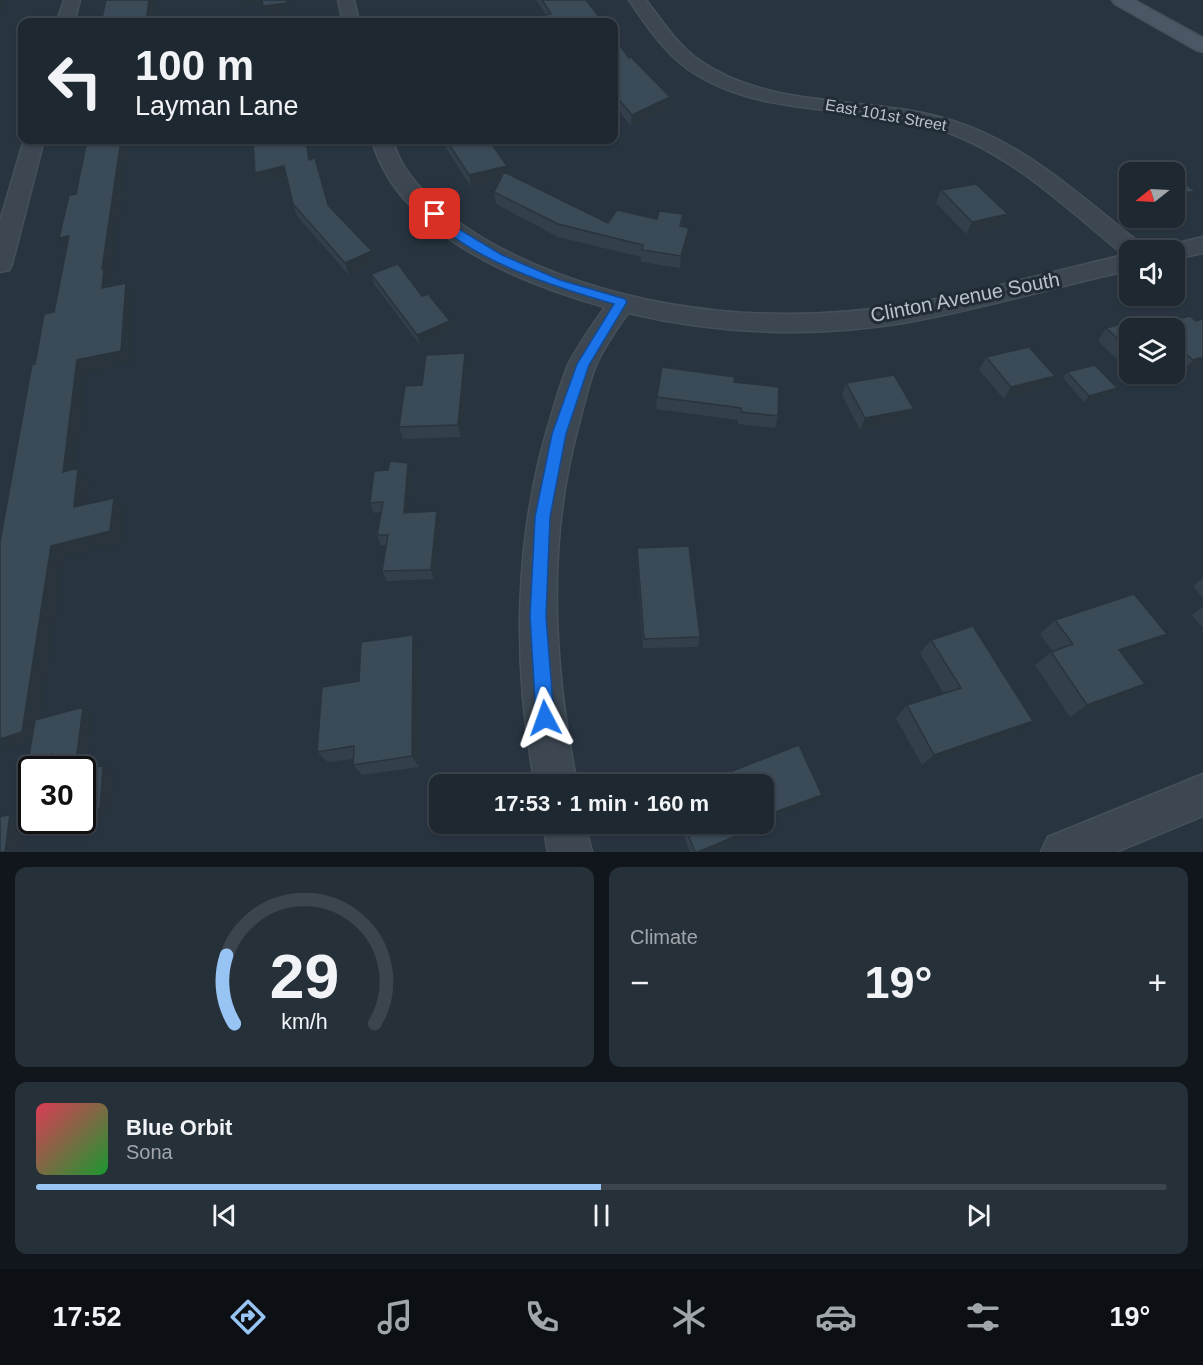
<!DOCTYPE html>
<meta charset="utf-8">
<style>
:root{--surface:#1e2831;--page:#263039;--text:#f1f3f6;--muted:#a1a6ab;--line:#3c444d;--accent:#97c4f3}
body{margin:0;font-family:Helvetica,sans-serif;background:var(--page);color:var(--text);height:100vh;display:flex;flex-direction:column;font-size:22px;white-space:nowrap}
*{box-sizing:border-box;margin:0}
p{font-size:20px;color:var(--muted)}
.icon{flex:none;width:33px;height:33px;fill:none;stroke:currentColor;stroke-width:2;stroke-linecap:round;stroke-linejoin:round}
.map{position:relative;height:852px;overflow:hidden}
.drawer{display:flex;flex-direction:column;gap:15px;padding:15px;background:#10161b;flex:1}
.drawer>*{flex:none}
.guide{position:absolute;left:18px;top:18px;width:600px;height:126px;border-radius:12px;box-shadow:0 2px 4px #0004,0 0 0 2px var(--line);background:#1e2831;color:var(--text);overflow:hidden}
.needle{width:39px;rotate:252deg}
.fabs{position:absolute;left:1119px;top:162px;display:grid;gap:12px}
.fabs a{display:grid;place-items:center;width:66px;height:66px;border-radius:12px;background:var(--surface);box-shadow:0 2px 4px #0004,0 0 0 2px var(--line);font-size:30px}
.speed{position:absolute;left:18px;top:756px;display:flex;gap:12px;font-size:30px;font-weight:700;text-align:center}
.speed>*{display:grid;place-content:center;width:78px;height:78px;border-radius:50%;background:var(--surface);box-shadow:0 2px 4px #0004,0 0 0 2px var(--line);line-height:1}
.speed .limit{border:3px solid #111;border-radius:9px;background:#fff;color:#111}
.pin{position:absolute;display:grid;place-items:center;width:51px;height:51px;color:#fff;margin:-26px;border-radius:12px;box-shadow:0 3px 9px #0006}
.me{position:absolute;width:66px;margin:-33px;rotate:356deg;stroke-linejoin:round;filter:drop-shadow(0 0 4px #0008)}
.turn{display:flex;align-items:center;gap:21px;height:126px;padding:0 18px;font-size:27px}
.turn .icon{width:78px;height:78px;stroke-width:2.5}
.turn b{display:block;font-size:42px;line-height:51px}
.big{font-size:45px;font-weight:800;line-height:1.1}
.drawer .widget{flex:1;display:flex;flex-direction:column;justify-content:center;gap:9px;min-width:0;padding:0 21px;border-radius:12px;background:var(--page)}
.drawer .dial{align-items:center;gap:0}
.dial svg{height:156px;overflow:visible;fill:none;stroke:var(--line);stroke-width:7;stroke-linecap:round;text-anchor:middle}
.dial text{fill:var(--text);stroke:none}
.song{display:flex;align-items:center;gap:18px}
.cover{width:72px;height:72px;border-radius:9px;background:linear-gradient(135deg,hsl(350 70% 55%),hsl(130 70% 35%))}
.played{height:6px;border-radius:3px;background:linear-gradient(90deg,var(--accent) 50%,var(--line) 50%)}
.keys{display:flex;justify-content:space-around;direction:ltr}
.heat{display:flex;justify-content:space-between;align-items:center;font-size:33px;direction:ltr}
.drawer .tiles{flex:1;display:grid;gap:15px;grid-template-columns:1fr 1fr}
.widget:last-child{grid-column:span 2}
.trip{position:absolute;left:429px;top:774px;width:345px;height:60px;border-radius:12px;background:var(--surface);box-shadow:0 2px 4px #0004,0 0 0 2px var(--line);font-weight:800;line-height:60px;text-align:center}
.dock{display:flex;height:96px;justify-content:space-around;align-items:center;background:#0c1014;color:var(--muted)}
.dock .icon{width:42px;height:42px}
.dock .active{color:var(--accent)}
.dock b{font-size:27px;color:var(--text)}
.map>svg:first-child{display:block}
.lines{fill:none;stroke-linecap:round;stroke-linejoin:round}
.street-casing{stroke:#46505a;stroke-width:3}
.secondary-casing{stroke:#46505a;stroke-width:3}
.street{fill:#3c4751;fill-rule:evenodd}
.secondary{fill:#4b5764;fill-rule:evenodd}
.wall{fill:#33404b}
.shaded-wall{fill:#29343d}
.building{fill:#3b4a57;stroke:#29343d;stroke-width:1.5}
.route{fill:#1a73e8;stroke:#114b97;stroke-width:1.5}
.labels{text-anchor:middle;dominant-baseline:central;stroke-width:6;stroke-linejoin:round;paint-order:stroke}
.far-street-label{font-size:16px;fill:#b9c2cb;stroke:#212c36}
.street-label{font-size:20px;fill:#b9c2cb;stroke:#212c36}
</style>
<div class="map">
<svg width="1203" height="852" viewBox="0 0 1203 852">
<rect width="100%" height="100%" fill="#283541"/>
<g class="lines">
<g class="street-casing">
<path id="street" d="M64 0H80L74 22H57Z
M338 0H354L359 22H343Z
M629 0H646C662 21 678 46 700 61 775 112 873 94 956 122 1027 145 1084 199 1142 245L1145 250H1130V270C1054 287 979 310 903 323 812 338 717 334 628 313 617 329 605 345 597 363 589 381 585 401 580 420 546 540 553 663 577 784H535C512 663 514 536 551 417 556 400 561 382 568 365 578 345 592 326 605 307 519 283 398 234 372 140H392C396 149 399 160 405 168 437 215 487 244 538 266 652 314 781 324 903 305 977 293 1051 272 1124 255 1068 209 1012 154 941 130 859 102 763 121 688 69 664 52 645 24 629 0Z
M24 140H44L12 264 9 270 0 272V221Z
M1203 237V253L1174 259V250H1162L1165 246Z
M1203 774V816L1116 852H1041L1048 837Z
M543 824H585L592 852H548Z"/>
</g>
<g class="secondary-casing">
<path id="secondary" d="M1112 0H1134L1203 38V52L1196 50 1115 4Z"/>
</g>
<use href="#street" class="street"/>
<use href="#secondary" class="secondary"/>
</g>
<path class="wall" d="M536 0H586L603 22H545L544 15H546Z
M614 37 669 108 631 126 614 105Z
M308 140 311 159 329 206 375 263 349 275 297 216 293 204 286 178 260 184 255 173Z
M441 140H489L507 173 608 223 657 219 683 214 682 227 689 228 688 240 680 268 641 262V257L558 237 496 204 494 192 500 179 471 187Z
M1130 178V194L1123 188Z
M941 190 1008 214 1002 227 966 234 936 203Z
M371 274 422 296 452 331 420 345 374 284Z
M1152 326 1203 366 1182 372 1130 328V363L1123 365 1098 341 1106 328Z
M465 353 467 366 461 437 403 439 399 427 422 385Z
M986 357 1055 376 1047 388 1004 399 979 370Z
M1067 372 1117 388 1112 395 1084 402 1063 378Z
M734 382 778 416 775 428 738 424V420L656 409 657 397Z
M846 383 914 409 908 421 860 430 842 395Z
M408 463 412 473 408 512 440 521 434 579 387 581 382 571 386 545H381L377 535 381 512 374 513 370 503 388 470Z
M637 548 700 637 698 647 643 648 637 559Z
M1203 578V598L1193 586Z
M1203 607V628L1192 615Z
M1055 620 1167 634 1148 648 1124 656 1145 684 1126 697 1070 717 1035 665 1052 651 1040 634Z
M931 640 1018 732 922 765 896 718 907 705 944 694 920 653Z
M419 649V767L362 775 353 765V759L328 762 317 752 359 681Z
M679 824H761L758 831 708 852H690Z"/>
<path class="shaded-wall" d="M0 0H5L0 14Z
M149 0H156L153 22H146Z
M241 0H264L265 2 243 5Z
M287 0H288L290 13 266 16 263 6Z
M670 97 669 108 631 126 632 115Z
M121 140H130L111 280 113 282 111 301 102 288V269Z
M306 140H308L313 171 309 160Z
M284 166 288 177 260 184 255 173Z
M507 166 508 177 471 187 469 175Z
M1195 191 1186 203 1174 206V195Z
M1008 214 1002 227 966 234 972 222Z
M689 228 688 240 680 268 681 256Z
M69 236 68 251 59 238Z
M372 251 375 263 349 275 345 263Z
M126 283 134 296 130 364 87 373 74 484 63 472 77 360Z
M450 321 452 331 420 345 417 335Z
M465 353 467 366 461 437 458 425Z
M1186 354 1175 366H1174V357Z
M1130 356V363L1123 365Z
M1203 357V366L1182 372 1193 360Z
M1055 376 1047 388 1004 399 1011 387Z
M1117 388 1112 395 1084 402 1089 396Z
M914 409 908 421 860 430 865 418Z
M408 463 412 473 408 522 404 513Z
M78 468 89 481 85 519 74 507Z
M114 498 125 510 122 543 64 557 38 740 0 751V739L51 546Z
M437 511 440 521 434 579 431 570Z
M1167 634 1148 648 1101 664 1119 650Z
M413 635 419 649V767L412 756Z
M1145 684 1126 697 1070 717 1087 705Z
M83 707 93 714 85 780 82 778V770H75Z
M1033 721 1018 732 922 765 934 755Z
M53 754 64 760 40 767 28 761Z
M103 765 113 771 111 814 56 831 44 827 64 820H82V814Z
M822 795 817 802 764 821V816Z
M10 814 26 820 22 852H5Z
M762 825 758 831 708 852H698Z"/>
<path class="building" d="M106 0H149L146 22H101Z
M262 0H287V3L263 6Z
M542 0H586L603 22H549L544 15 551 14Z
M614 37 629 58 631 57 670 97 632 115 614 94Z
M87 140H121L102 269H104L102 288 126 283 121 351 77 360 63 472 78 468 74 507 114 498 110 531 51 546 22 732 0 739V542L32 364H35L44 314 54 312 69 236 59 238 69 195 76 194Z
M253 140H306L309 160 315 158 328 205 372 251 345 263 293 204 284 166 255 173Z
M446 140H489L507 166 469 175Z
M1165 169 1169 172H1149Z
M504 172 608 223 617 210 657 219 659 211 683 214 680 226 689 228 681 256 642 250 643 245 558 224 494 192Z
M1174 176 1195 191 1174 195Z
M976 184 1008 214 972 222 941 190Z
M398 264 422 296 428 294 450 321 417 335 371 274Z
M1190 316 1196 321 1203 319V357L1193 360 1186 354 1174 357V328H1130V350L1106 328 1143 318 1152 326Z
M1029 347 1055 376 1011 387 986 357Z
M465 353 458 425 399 427 405 386 422 385 426 355Z
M1095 365 1117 388 1089 396 1067 372Z
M662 367 735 377 734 382 779 387 778 416 741 412V408L657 397Z
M894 375 914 409 865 418 846 383Z
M390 461 408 463 404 513 437 511 431 570 382 571 388 535H377L383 502 370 503 374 471 388 470Z
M689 546 700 637 644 639 637 548Z
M1134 594 1167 634 1119 650 1145 684 1087 705 1051 652 1073 644 1055 620Z
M973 626 1033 721 934 755 907 705 961 688 931 640Z
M413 635 412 756 353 765 354 746 317 752 322 687 359 681 361 642Z
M83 707 75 770H51L53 754 28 761 35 720Z
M799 745 822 795 764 816V784H699Z
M103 765 100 809 82 814V771Z
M10 814 5 852H0V817Z
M45 820H64L44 827Z
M684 824H761L762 825 698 852H695Z"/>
<path class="route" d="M435 211 455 227 502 255 560 280 625 299 627 302 589 365 566 434 550 517 546 616 554 718 551 725 545 727 539 725 536 718 530 616 535 517 552 434 577 364 614 304C558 288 467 260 429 214Z"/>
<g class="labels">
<g class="far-street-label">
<text transform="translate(886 115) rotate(10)">East 101st Street</text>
</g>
<g class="street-label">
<text transform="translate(965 297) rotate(-11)">Clinton Avenue South</text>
</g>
</g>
</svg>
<div class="fabs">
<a><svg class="needle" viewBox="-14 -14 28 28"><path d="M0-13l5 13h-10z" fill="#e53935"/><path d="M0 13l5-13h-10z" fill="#a1a6ab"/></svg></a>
<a><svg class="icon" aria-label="sound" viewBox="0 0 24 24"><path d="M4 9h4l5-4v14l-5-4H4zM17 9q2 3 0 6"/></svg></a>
<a><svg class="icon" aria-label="layers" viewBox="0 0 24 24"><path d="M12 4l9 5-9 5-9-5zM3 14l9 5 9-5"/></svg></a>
</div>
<div class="speed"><div class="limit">30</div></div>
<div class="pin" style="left:435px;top:214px;background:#d93025"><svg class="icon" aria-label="arrive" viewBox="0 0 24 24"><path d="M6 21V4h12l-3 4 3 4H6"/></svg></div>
<svg class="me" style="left:545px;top:718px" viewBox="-20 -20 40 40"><path d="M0-17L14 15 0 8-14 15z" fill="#1a73e8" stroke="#fff" stroke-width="4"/></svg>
<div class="trip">17:53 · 1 min · 160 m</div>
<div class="guide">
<div class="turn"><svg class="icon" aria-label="left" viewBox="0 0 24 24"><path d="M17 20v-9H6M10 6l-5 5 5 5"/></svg><div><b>100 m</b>Layman Lane</div></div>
</div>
</div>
<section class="drawer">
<div class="tiles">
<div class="widget dial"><svg viewBox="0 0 100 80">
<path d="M14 69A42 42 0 1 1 86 69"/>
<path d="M14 69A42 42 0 0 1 10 34" stroke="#97c4f3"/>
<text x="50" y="56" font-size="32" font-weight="700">29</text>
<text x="50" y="72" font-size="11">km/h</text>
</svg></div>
<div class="widget"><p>Climate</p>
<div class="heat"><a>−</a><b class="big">19°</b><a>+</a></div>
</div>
<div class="widget">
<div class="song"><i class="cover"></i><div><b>Blue Orbit</b><p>Sona</p></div></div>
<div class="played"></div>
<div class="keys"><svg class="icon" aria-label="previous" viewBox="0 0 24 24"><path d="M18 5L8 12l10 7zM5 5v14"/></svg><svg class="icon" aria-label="pause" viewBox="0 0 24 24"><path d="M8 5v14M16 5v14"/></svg><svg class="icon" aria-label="next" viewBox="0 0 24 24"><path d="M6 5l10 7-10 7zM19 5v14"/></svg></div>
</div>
</div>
</section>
<nav class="dock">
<b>17:52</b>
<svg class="icon active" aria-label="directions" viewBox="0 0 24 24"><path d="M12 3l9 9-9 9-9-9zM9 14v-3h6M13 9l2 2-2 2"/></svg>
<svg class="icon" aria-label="music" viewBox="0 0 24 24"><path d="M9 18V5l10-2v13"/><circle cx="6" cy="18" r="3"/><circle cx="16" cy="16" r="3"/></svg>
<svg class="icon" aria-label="phone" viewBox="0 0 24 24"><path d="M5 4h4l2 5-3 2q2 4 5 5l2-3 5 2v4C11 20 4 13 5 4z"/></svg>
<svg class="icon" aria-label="climate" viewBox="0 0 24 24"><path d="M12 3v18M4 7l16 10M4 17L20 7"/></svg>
<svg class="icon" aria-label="car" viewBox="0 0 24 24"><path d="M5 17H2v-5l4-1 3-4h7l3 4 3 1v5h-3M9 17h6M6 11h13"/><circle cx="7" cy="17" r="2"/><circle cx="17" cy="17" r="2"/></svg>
<svg class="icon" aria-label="filters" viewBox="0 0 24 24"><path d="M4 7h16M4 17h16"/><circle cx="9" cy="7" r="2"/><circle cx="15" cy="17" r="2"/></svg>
<b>19°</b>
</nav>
